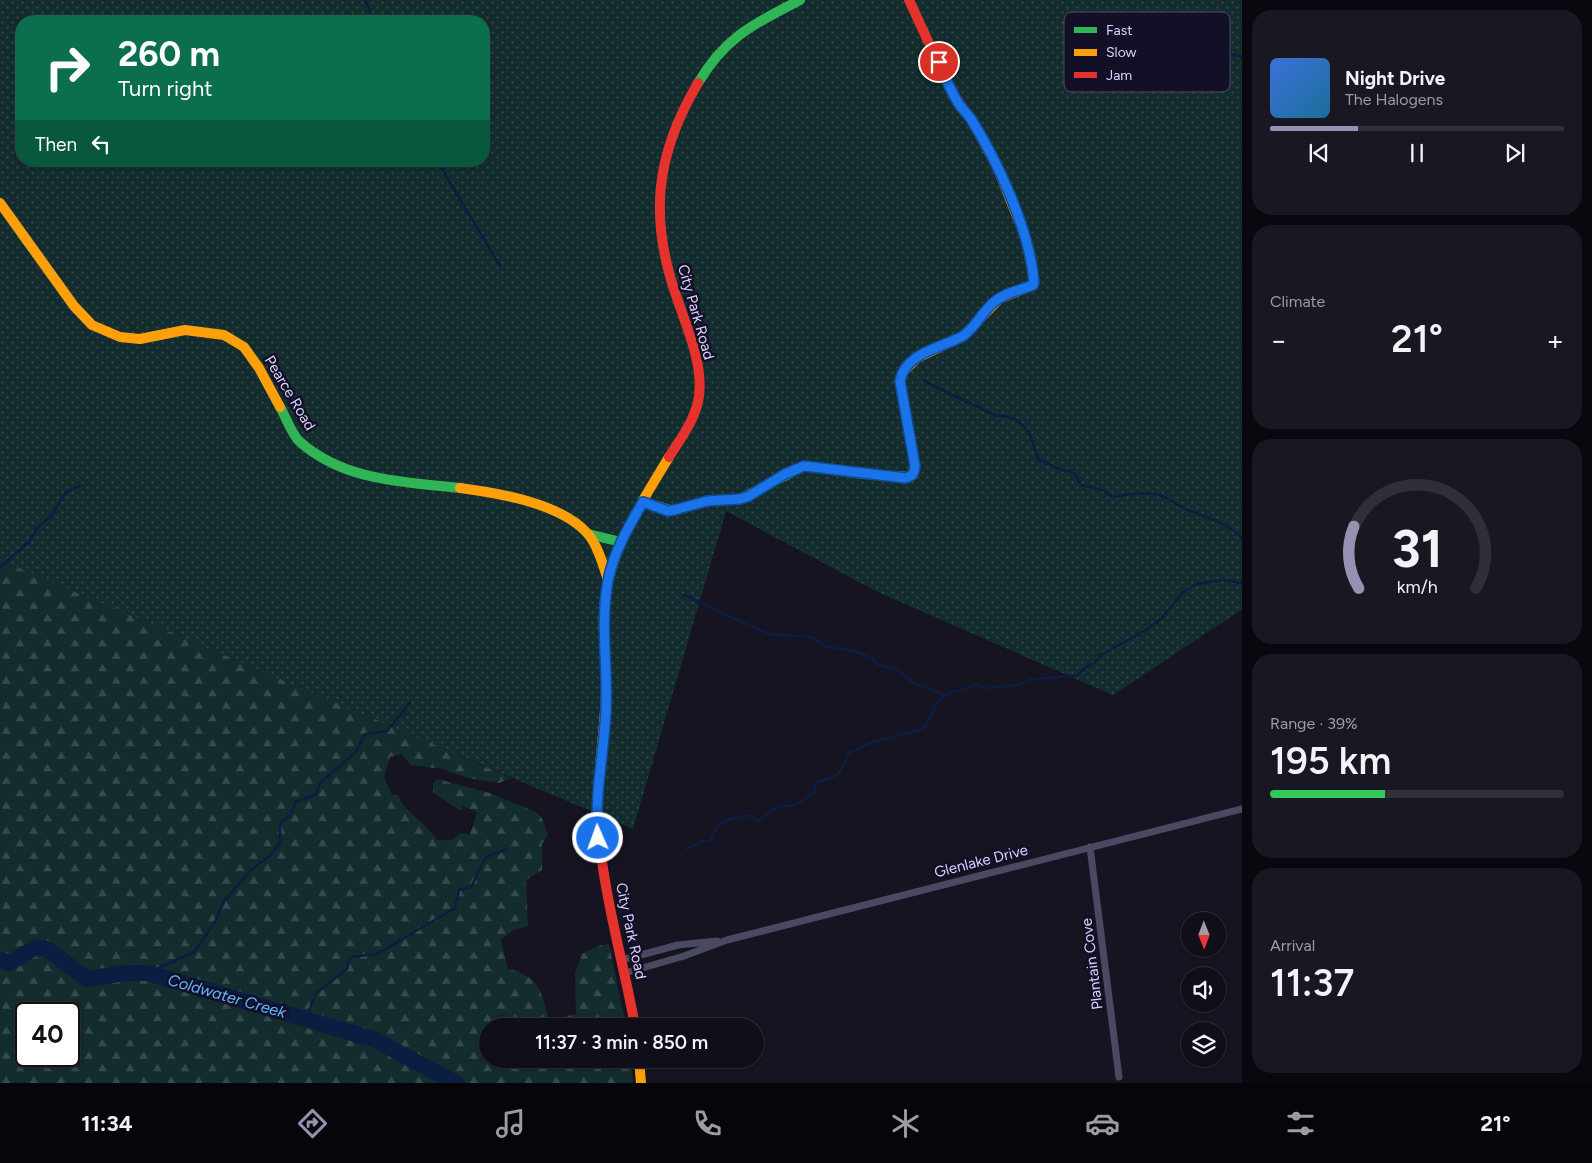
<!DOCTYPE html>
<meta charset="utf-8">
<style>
:root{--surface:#100f19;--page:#191822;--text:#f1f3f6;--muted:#9c9ca2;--line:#302f38;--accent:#9591b1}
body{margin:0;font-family:Figtree,sans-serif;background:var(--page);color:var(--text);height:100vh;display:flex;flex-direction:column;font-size:19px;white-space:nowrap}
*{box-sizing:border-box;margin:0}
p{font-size:16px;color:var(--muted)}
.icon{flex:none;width:28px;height:28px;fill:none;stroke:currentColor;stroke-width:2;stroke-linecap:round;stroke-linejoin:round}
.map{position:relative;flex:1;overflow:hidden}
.panel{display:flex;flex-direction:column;gap:10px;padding:10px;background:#09080e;width:350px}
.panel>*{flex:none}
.guide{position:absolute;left:15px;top:15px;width:475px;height:152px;border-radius:20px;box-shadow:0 1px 4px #0004,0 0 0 1px var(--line);background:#0b6e4f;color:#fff;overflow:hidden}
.needle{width:32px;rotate:179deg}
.controls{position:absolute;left:1181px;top:912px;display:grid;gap:10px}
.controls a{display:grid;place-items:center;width:45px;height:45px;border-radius:50%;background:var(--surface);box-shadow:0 1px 4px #0004,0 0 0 1px var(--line);font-size:25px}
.speed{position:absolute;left:15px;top:1002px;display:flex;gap:10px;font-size:25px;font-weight:700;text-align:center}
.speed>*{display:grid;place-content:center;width:65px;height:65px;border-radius:50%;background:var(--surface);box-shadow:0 1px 4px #0004,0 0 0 1px var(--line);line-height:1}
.speed .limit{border:2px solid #111;border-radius:8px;background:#fff;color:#111}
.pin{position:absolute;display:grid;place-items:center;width:42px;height:42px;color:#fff;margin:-21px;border:2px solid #fff;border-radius:50%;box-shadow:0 1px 5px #0007}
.me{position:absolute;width:55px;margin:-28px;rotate:358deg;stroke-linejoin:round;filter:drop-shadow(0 0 4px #0008)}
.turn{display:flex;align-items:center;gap:18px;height:105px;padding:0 20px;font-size:22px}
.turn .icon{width:65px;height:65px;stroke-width:2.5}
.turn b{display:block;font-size:35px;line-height:42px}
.then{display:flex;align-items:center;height:48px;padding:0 20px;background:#0003;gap:10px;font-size:19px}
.big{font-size:38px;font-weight:600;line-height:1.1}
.panel .widget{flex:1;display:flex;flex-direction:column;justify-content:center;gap:8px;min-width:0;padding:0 18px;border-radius:20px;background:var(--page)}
.panel .dial{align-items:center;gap:0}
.dial svg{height:130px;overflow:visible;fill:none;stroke:var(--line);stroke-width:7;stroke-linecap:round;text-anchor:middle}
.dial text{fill:var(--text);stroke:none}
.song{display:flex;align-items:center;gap:15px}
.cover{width:60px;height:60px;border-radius:8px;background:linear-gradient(135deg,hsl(220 70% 55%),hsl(200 70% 35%))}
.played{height:5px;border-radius:2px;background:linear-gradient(90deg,var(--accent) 30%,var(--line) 30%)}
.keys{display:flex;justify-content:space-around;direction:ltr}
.heat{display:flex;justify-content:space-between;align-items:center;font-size:28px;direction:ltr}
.charge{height:8px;border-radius:4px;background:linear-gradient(90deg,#34c759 39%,var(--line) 0)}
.trip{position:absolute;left:479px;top:1018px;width:285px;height:50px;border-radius:25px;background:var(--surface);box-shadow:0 1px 4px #0004,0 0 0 1px var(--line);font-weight:600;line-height:50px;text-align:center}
.tabs{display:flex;height:80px;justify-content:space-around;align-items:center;background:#06060a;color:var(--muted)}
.tabs .icon{width:35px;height:35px}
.tabs .on{color:var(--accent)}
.tabs b{font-size:22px;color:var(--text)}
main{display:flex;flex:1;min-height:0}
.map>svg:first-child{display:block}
.forest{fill:url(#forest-firs);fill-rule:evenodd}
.park{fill:url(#park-dots);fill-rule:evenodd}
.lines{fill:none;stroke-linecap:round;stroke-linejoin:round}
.stream{stroke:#0b1e41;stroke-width:2.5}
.river{stroke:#0b1e41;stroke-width:16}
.street{stroke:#4a4962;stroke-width:7}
.fast{stroke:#30b455;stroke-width:10}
.slow{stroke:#ff9f0a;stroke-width:10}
.jam{stroke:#e5322d;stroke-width:10}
.route-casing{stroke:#114b97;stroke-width:12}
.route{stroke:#1a73e8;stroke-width:9}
.labels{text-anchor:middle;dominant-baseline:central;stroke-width:5;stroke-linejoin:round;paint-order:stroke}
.street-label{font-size:15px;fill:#d9d4ff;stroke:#130f26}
.water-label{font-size:16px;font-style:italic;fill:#62b6ff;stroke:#130f26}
.key{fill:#130f26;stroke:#4e4a67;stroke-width:1}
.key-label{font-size:14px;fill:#d9d4ff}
</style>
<main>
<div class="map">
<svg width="1242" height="1083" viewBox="0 0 1242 1083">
<defs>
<pattern id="forest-firs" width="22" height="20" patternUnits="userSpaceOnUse" patternTransform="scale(1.25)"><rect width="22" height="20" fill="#132c2d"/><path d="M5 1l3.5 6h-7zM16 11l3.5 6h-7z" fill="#354a4c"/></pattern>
<pattern id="park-dots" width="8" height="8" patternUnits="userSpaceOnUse" patternTransform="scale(1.25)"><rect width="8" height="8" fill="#132c2d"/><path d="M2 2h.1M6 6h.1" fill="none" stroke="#354a4c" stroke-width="1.8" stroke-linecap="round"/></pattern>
</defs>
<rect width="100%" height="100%" fill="#161421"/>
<path class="forest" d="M0 0H1242V609L1113 695 878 592 726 511 652 763 460 756 512 778 499 783 468 778 442 769 411 765 401 754 390 757 384 777 392 795H398C406 814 426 822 437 840H452L461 833 470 834 477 812 463 806 461 811 459 810 433 792V783L437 779 490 793 536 812 542 818 548 835 542 844V870L526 880 528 926 512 931 501 940 508 969C540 976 541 991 549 1020L576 1014 575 973 582 954 600 945 609 944 626 1026H488V1059H631L633 1083H0ZM21 21H484V161H21ZM26 1014H69V1056H26Z"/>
<path class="park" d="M0 0H1242V609L1113 695 878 592 726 511 633 829 0 560ZM21 21H484V161H21Z"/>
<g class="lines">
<path class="stream" d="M365 0 374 21
M1077 44 1134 58 1217 50 1242 57
M437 161 500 266
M924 381 997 416C1025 415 1032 436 1038 459L1061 470 1070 471 1075 474 1081 485 1103 490 1113 497C1127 494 1145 491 1160 495 1169 498 1178 506 1188 510 1207 517 1229 523 1242 539
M0 567 28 543 38 527 52 515 66 492 80 486
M684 595 768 634 808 637 815 639 827 647 855 651 872 658 878 665 898 670 913 683 945 695
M686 850 703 841 710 842C716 820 729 819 749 815L758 821 777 807 796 805 814 793 815 783 834 777 840 772 849 753 872 742 920 730 926 726 936 704 945 695 975 685 988 688 1019 685 1031 679 1077 676 1086 667 1095 663 1101 655 1146 630 1163 617 1182 593 1196 584 1222 580 1242 583
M148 973 194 952 214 924 224 901 251 870 271 855 280 842V824L292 813 295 802 315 795 321 782 356 752 365 734 387 731 410 703
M306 1019 316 993 347 969 350 957 377 954 455 908 459 890 471 887 486 857 507 849"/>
<path class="river" d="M0 960 10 963 36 947 47 949 87 979 124 973H148L373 1039 456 1083"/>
<path class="street" d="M1090 847 1119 1077
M622 960 678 945 717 941
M625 973 684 956 727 940 1242 809"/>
<path class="fast" d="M698 83C726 36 754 24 800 0
M280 407C286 417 291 433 299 441 343 481 404 482 460 488
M643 502 674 511 707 501 740 499 804 466 863 474 910 477 913 474
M588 534 621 542"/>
<path class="slow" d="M0 203 74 306 92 325 120 337 140 339 185 330 224 335 244 347 259 368 280 407
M913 474 915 466 900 381 903 372 917 358 963 336 999 299 1033 285 1034 282 1027 241 998 169
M460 488C498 493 561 503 588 534 598 546 603 565 608 580
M600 765C603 734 607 704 606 674 605 645 601 615 607 587 616 540 645 497 669 457
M639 1059 641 1083"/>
<path class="jam" d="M909 0 951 91 971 119 998 169
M669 457C681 438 696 419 699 396 703 364 688 331 678 301 649 221 654 157 698 83
M600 765C590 857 619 937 635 1026"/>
</g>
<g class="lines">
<g class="route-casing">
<path id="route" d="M598 838C594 796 604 753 606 710 608 667 600 623 608 581 613 553 629 526 643 502L668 511 674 510 707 501 740 499 749 496 785 474 804 466 905 478C913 476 914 474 915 466L900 381C905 353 941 348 963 336 976 327 982 312 994 302 1006 292 1019 291 1033 285L1034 282C1030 231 998 162 971 119 967 113 962 109 959 104 950 91 945 76 939 62"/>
</g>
<use href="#route" class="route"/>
</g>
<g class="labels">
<g class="street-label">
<text transform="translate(696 312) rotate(74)">City Park Road</text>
<text transform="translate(290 393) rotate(59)">Pearce Road</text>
<text transform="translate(981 861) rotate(-14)">Glenlake Drive</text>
<text transform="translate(631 931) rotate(78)">City Park Road</text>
<text transform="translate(1092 964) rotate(-97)">Plantain Cove</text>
</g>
<g class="water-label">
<text transform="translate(227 996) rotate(16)">Coldwater Creek</text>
</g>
</g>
<rect x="1064" y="12" width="166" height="80" rx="8" class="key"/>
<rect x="1074" y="27" width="23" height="6" fill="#30b455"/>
<rect x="1074" y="49" width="23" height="7" fill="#ff9f0a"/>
<rect x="1074" y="72" width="23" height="6" fill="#e5322d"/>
<g class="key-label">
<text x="1106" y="35">Fast</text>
<text x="1106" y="57">Slow</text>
<text x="1106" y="80">Jam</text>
</g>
</svg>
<div class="controls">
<a><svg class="needle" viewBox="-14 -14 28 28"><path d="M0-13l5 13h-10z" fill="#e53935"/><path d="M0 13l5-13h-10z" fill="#9c9ca2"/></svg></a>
<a><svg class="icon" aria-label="sound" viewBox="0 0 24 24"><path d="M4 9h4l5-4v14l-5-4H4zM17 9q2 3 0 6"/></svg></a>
<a><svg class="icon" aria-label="layers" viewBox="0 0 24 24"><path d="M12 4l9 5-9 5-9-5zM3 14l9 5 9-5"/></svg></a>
</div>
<div class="speed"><div class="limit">40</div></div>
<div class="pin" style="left:939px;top:62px;background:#d93025"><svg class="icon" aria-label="arrive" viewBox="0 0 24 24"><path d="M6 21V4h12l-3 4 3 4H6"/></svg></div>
<svg class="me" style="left:598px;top:838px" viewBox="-20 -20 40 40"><circle r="17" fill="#1a73e8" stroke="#fff" stroke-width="3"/><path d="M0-11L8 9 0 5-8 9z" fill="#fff"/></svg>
<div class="trip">11:37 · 3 min · 850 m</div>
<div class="guide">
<div class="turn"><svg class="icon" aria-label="right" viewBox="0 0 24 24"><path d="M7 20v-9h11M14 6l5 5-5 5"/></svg><div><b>260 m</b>Turn right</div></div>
<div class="then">Then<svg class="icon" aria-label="left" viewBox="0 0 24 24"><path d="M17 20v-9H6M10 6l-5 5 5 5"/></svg></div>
</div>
</div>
<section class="panel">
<div class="widget">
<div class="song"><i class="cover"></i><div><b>Night Drive</b><p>The Halogens</p></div></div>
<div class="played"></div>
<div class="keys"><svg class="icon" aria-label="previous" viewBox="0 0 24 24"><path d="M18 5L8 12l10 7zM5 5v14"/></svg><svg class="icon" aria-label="pause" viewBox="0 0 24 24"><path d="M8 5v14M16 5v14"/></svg><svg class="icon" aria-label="next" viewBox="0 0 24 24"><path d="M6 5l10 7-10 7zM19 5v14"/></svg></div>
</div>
<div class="widget"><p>Climate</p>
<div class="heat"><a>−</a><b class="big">21°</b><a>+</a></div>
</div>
<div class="widget dial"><svg viewBox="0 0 100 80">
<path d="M14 69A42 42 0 1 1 86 69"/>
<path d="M14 69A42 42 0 0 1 11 31" stroke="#9591b1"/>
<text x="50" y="56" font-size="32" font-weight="700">31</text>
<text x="50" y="72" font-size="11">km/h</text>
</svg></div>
<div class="widget"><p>Range · 39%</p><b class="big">195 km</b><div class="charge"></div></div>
<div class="widget"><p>Arrival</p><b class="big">11:37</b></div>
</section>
</main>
<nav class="tabs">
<b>11:34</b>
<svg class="icon on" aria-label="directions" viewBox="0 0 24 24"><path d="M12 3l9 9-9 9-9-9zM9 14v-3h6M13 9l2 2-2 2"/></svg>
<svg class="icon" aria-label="music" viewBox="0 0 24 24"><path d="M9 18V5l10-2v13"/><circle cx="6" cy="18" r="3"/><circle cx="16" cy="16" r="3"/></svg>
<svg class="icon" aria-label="phone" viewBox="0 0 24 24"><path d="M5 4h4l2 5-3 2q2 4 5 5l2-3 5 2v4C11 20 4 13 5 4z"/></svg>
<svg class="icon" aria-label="climate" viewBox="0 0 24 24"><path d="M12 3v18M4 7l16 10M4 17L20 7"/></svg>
<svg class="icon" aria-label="car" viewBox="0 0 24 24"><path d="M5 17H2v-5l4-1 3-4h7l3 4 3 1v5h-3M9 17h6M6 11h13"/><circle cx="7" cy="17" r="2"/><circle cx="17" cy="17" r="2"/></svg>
<svg class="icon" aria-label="filters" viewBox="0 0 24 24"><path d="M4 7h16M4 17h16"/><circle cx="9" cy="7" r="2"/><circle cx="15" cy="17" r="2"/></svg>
<b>21°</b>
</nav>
